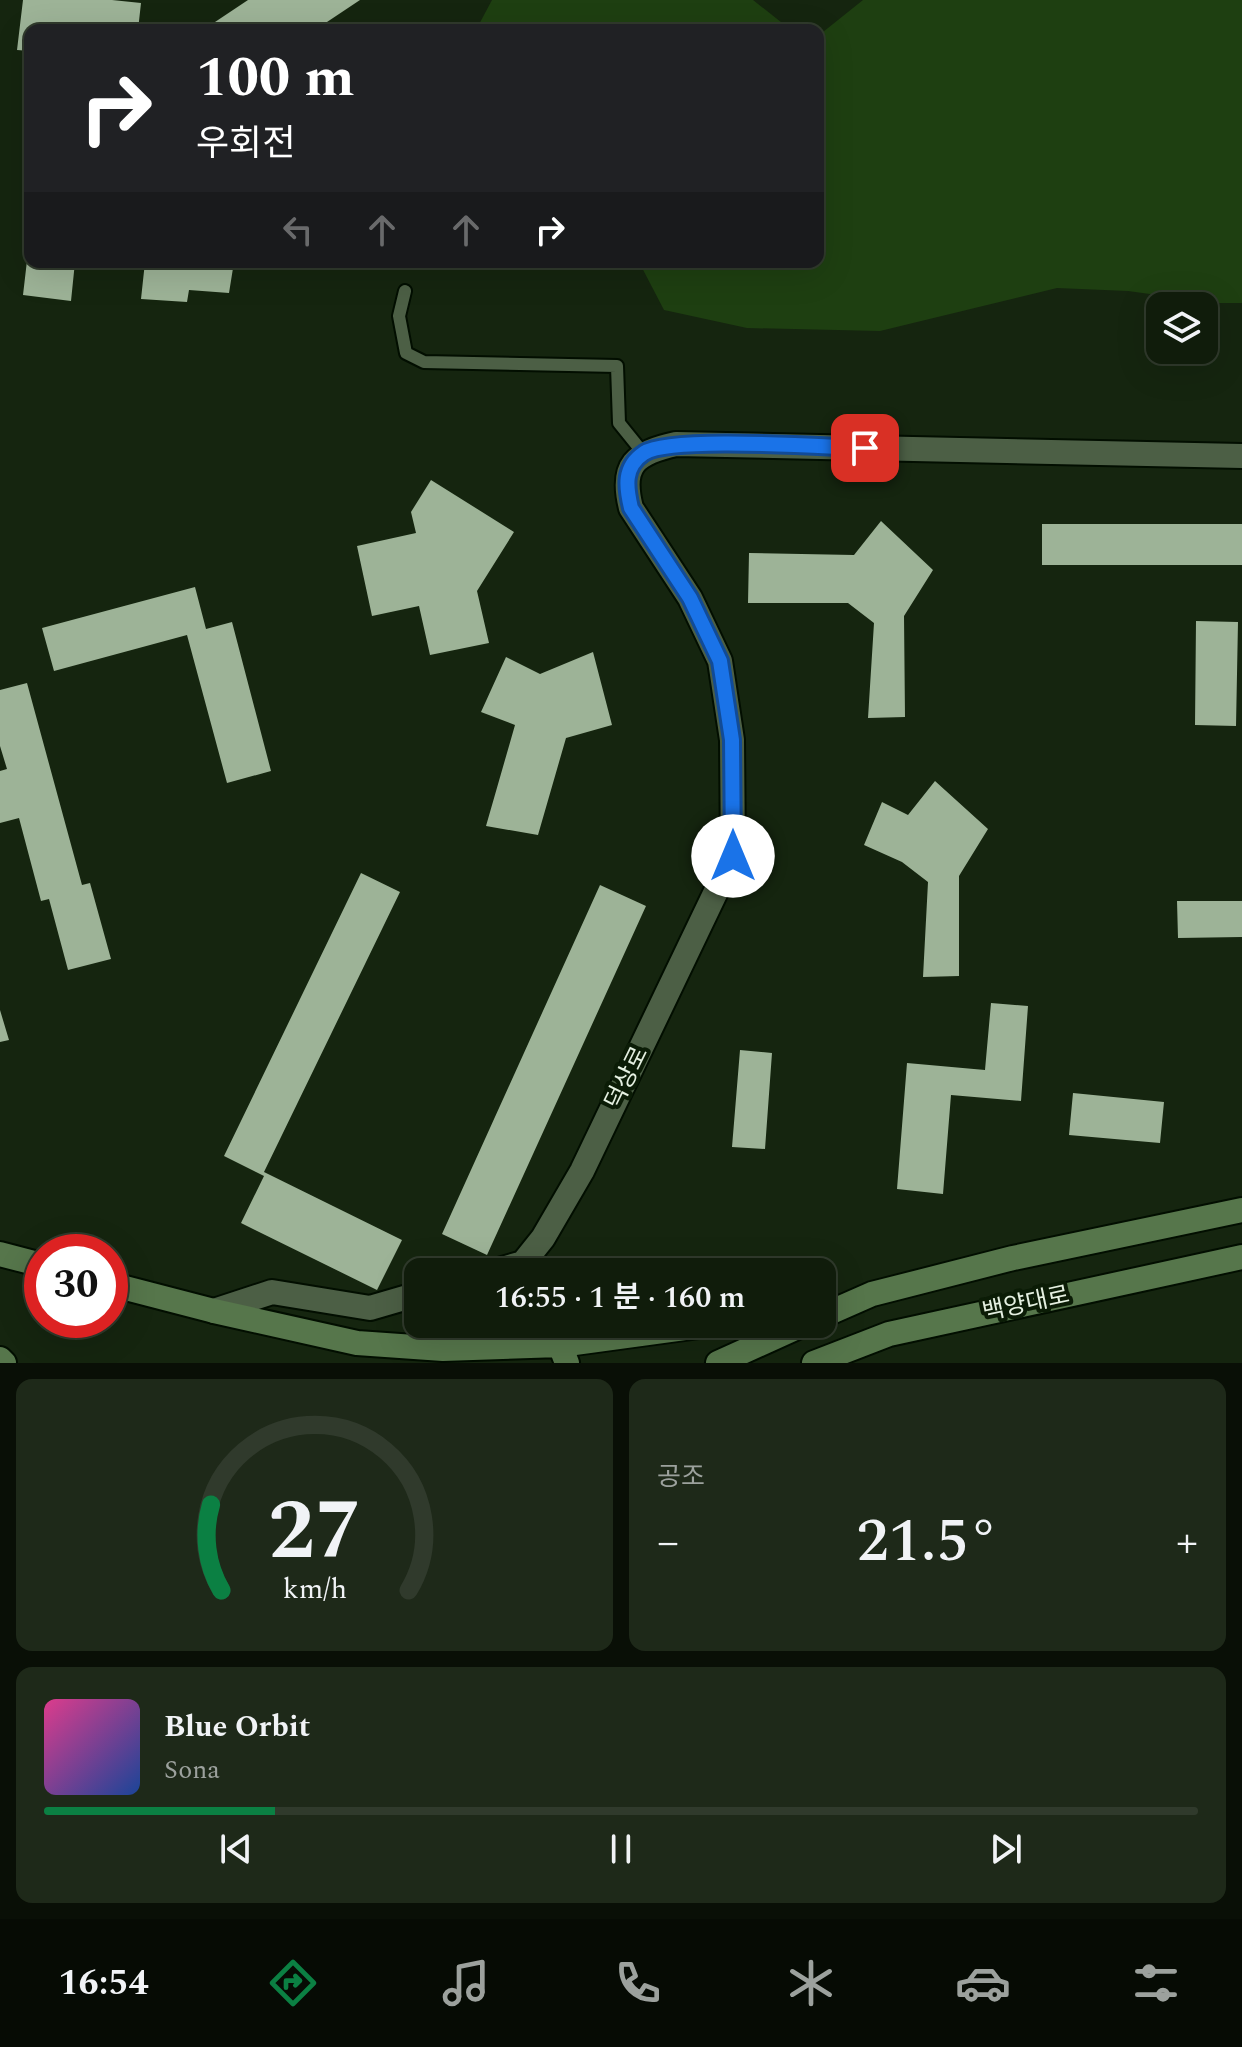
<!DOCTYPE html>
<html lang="ko">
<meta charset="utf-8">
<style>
:root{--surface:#101c0b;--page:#1e2919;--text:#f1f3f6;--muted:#9ca19d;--line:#303a2c;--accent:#0b8043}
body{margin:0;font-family:Spectral,"Noto Sans KR",serif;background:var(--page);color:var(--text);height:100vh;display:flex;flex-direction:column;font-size:30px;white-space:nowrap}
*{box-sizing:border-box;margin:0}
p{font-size:26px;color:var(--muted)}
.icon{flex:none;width:44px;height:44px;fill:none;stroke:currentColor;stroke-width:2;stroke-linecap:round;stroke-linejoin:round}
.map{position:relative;height:1363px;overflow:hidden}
.side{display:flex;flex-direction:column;gap:16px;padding:16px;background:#090f06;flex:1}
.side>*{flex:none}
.banner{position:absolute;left:24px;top:24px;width:800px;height:244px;border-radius:16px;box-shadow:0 8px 32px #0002,0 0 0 2px var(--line);background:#202124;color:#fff;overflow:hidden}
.controls{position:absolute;left:1146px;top:292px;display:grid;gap:16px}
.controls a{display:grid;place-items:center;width:72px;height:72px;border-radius:16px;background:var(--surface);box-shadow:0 8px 32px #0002,0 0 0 2px var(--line);font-size:40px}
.speed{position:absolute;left:24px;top:1234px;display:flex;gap:16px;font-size:40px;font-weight:700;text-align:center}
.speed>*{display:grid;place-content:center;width:104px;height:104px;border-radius:50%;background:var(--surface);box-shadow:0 8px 32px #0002,0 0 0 2px var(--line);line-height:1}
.speed .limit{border:12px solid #d22;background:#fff;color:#111}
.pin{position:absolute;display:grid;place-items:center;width:68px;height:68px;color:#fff;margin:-34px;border-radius:16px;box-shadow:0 4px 12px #0006}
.me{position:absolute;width:88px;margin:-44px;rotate:0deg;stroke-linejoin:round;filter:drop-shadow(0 0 6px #0008)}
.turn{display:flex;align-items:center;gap:28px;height:168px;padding:0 40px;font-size:36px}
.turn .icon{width:104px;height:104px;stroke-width:2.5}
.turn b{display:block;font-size:56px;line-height:68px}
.lanes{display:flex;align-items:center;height:76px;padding:0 40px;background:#0003;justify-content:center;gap:40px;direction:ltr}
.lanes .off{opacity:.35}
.big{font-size:60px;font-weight:600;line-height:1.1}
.side .widget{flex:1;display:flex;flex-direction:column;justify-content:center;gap:12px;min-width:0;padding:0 28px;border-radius:16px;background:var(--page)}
.side .dial{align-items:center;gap:0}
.dial svg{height:208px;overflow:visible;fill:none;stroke:var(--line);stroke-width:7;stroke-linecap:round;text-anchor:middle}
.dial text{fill:var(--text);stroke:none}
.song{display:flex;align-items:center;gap:24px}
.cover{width:96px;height:96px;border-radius:12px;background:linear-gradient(135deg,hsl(330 70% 55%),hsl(220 70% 35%))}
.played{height:8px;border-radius:4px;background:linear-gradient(90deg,var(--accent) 20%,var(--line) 20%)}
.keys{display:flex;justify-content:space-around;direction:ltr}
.heat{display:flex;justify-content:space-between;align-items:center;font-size:44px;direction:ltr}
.side .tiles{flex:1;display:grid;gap:16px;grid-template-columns:1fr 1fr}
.widget:last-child{grid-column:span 2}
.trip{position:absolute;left:404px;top:1258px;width:432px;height:80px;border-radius:16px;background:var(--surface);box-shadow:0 8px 32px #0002,0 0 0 2px var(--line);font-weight:600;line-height:80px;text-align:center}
.tabs{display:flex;height:128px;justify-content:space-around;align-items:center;background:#060b04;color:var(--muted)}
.tabs .icon{width:56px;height:56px}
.tabs .active{color:var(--accent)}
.tabs b{font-size:36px;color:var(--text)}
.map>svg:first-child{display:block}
.green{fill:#1e3f11}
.building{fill:#9db397}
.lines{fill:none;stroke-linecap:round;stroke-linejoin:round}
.lane-casing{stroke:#020e00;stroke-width:16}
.street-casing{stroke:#020e00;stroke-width:28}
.secondary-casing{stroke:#020e00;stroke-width:28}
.lane{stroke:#4c5f45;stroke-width:12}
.street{stroke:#4c5f45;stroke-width:24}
.secondary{stroke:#56764b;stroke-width:24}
.route-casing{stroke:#114b97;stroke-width:20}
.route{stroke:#1a73e8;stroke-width:14}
.labels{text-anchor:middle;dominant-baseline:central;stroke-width:8;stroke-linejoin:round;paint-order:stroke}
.street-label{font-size:24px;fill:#e5f0e1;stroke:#0b1c06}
</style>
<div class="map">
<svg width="1242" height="1363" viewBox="0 0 1242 1363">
<rect width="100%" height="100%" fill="#15250f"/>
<path class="green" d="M492 0H753L791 30H476Z
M863 0H1242V303H1215L1128 291 1057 288 880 331 747 328 664 310 639 262H818V36Z"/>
<path class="building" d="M23 0H112L141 3 138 30H30V51L17 50Z
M248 0H360L315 30H203Z
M28 252 30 262H75L71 301 23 295Z
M145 262H234L229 293 189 290 187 302 141 299Z
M431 480 514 532 477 591 489 643 430 655 419 606 372 616 357 546 416 533 411 512Z
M881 521 933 570 904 616 905 717 868 718 874 623 848 603H748L749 553 854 555Z
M1042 524H1242V565H1042Z
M195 587 206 629 232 622 271 771 227 783 187 635 54 671 42 628Z
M1196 621 1238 622 1236 726 1195 725Z
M593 652 612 725 566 738 538 835 486 826 515 725 481 712 506 657 540 674Z
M27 683 82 885 90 883 111 959 68 970 49 899 41 901 19 818 0 823V771L7 769 0 746V690Z
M935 781 988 829 959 876V976L923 977 928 882 902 862 864 845 882 802 908 815Z
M361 873 400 892 264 1172 402 1240 377 1290 241 1223 264 1176 224 1156Z
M600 885 646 906 487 1255 442 1234Z
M1177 901H1242V937L1178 938Z
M991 1003 1028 1006 1021 1101 951 1095 943 1194 897 1189 907 1063 985 1070Z
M0 1010 9 1040 0 1042Z
M740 1050 772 1053 765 1149 732 1147Z
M1073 1093 1164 1102 1160 1143 1069 1135Z"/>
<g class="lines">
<g class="lane-casing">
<path id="lane" d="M405 291 399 316 406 353 424 362 617 366 619 423 644 454"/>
</g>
<g class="street-casing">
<path id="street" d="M492 1272 523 1263 543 1238 582 1171 733 856 732 740 720 661 690 598 631 508C620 465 635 453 676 444L1242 456
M214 1311 272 1292 370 1308 418 1294"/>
</g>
<g class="secondary-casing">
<path id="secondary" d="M0 1254 42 1265
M110 1284 214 1311 357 1343 443 1349 560 1345 567 1363
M822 1316 872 1294 1013 1258 1242 1210
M560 1345 714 1324
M0 1359 4 1363
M718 1363 804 1324
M814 1363 889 1334 1242 1257"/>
</g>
<use href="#lane" class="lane"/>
<use href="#street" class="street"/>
<use href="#secondary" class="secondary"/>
</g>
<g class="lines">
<g class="route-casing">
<path id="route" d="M733 856 732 740 720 661 690 598 631 508C626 487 623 467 644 453 671 436 824 447 865 448"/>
</g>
<use href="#route" class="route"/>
</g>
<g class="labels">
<g class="street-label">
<text transform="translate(627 1078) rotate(-64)">덕상로</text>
<text transform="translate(1026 1304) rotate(-12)">백양대로</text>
</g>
</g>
</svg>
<div class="controls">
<a><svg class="icon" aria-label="layers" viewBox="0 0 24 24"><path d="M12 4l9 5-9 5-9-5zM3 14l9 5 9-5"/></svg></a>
</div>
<div class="speed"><div class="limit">30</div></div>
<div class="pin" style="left:865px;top:448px;background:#d93025"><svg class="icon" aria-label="arrive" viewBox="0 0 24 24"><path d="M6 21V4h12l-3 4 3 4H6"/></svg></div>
<svg class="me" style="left:733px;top:856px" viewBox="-20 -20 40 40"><circle r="19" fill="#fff"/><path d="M0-13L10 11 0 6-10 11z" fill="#1a73e8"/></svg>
<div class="trip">16:55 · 1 분 · 160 m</div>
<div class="banner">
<div class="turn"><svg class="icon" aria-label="right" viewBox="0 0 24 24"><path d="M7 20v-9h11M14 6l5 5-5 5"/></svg><div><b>100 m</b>우회전</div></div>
<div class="lanes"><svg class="icon off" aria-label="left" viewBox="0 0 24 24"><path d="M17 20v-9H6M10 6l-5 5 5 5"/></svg><svg class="icon off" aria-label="ahead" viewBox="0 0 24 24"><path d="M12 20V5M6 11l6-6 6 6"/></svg><svg class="icon off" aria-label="ahead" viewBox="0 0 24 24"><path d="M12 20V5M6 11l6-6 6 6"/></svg><svg class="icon" aria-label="right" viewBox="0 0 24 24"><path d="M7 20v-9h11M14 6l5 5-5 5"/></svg></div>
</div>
</div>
<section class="side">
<div class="tiles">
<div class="widget dial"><svg viewBox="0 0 100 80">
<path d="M14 69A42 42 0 1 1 86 69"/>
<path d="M14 69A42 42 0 0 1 10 36" stroke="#0b8043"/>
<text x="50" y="56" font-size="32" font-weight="700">27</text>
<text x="50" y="72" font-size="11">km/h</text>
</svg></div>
<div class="widget"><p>공조</p>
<div class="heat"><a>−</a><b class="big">21.5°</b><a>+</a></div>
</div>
<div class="widget">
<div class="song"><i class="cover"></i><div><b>Blue Orbit</b><p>Sona</p></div></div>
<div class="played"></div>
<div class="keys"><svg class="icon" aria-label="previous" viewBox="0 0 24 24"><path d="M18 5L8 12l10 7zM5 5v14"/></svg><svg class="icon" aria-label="pause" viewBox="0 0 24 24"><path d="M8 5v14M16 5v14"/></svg><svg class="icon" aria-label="next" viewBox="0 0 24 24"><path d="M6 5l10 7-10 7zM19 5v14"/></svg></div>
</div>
</div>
</section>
<nav class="tabs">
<b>16:54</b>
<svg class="icon active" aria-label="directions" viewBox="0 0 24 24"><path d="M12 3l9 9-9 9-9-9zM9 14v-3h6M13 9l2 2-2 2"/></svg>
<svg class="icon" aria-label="music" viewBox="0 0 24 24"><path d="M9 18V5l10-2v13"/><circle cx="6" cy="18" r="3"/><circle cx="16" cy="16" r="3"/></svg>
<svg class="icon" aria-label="phone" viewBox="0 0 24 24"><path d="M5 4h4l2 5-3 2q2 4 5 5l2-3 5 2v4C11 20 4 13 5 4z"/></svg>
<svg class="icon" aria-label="climate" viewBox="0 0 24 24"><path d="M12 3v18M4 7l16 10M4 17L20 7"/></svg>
<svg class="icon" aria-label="car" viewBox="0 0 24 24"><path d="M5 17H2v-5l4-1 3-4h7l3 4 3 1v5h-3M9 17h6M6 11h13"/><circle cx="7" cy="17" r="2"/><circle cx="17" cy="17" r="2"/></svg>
<svg class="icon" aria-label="filters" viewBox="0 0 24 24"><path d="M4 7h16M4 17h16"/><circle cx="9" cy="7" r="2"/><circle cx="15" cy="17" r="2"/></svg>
</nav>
